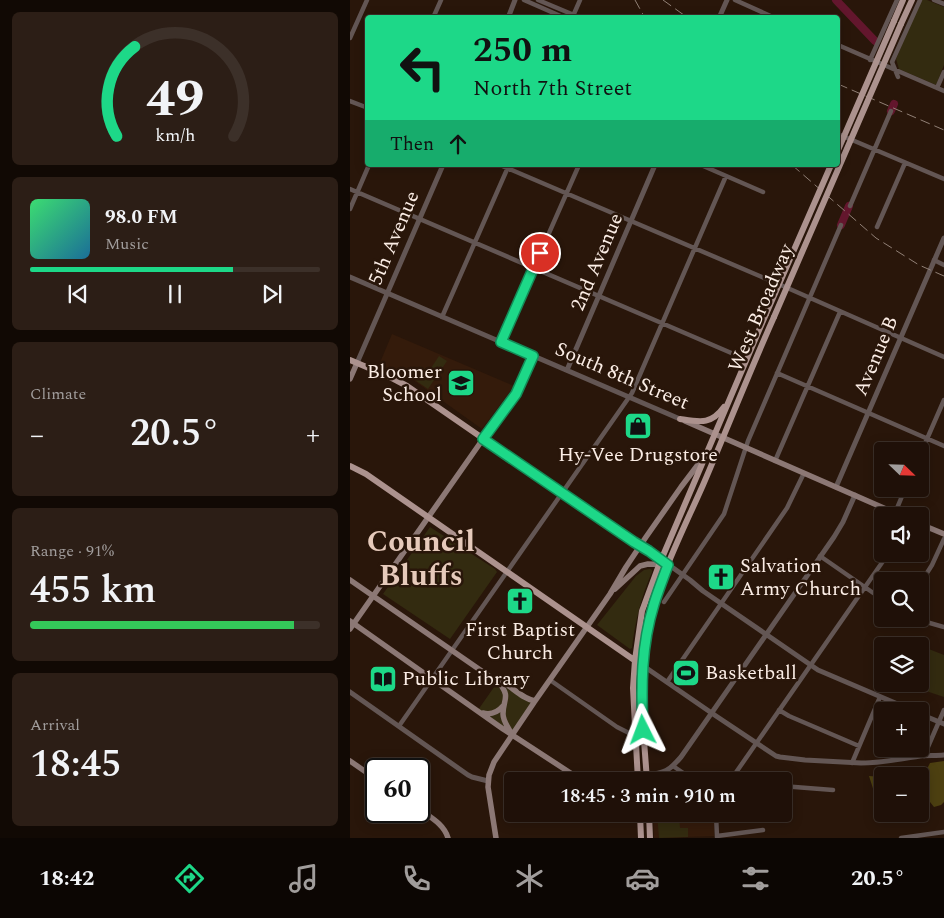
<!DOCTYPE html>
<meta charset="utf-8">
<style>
:root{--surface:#1f1008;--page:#2c1e16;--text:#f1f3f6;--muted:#a19d9c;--line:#3c3029;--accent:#1dd888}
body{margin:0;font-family:Spectral,serif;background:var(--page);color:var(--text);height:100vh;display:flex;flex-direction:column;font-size:19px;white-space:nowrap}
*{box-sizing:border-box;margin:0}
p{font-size:16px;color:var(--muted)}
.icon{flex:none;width:28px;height:28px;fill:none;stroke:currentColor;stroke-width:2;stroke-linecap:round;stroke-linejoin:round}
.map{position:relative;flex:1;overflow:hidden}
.panel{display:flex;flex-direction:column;gap:12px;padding:12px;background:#110904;width:350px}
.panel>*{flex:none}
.guide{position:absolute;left:15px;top:15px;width:475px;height:152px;border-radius:5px;box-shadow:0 2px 12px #0003,0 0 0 1px var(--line);background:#1dd888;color:#111;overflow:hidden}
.needle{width:32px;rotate:113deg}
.controls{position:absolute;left:524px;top:442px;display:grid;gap:10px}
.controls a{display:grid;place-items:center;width:55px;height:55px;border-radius:5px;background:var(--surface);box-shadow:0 2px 12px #0003,0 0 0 1px var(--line);font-size:25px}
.speed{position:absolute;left:15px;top:758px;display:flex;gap:10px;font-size:25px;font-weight:700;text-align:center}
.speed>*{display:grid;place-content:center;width:65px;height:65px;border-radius:50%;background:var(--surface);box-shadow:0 2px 12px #0003,0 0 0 1px var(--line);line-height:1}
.speed .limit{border:2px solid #111;border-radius:8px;background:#fff;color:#111}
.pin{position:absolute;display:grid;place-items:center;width:42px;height:42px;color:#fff;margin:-21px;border:2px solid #fff;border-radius:50%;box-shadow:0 1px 5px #0007}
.me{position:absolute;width:55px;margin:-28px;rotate:357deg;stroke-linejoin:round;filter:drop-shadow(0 0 4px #0008)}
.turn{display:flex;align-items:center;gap:18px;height:105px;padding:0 25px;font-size:22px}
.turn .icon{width:65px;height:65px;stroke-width:2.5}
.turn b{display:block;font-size:35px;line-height:42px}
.then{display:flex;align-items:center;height:48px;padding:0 25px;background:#0003;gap:10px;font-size:19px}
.big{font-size:38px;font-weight:600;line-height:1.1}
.panel .tile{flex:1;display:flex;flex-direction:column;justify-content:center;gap:8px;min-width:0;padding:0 18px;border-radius:8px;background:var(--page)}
.panel .dial{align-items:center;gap:0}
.dial svg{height:130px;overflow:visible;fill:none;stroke:var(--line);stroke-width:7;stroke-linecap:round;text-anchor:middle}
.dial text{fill:var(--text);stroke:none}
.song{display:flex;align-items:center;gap:15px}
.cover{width:60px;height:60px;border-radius:8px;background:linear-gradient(135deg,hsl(140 70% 55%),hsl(200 70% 35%))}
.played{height:5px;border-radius:2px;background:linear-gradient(90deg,var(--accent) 70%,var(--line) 70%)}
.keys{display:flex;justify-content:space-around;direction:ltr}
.heat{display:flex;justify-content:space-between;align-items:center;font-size:28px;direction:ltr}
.charge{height:8px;border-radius:4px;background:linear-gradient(90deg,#34c759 91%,var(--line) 0)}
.trip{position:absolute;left:154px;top:772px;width:288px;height:50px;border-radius:5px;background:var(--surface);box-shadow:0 2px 12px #0003,0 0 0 1px var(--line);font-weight:600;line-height:50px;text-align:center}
.tabs{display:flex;height:80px;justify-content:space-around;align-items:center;background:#0c0603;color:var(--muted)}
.tabs .icon{width:35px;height:35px}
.tabs .current{color:var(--accent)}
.tabs b{font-size:22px;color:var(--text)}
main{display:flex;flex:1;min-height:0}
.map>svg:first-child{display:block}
.built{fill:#341b0b}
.green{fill:#332b10}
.forest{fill:#4d4011}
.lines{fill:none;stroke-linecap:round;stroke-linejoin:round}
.river{stroke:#63162d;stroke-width:8}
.minor{stroke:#635654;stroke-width:4.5}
.tertiary{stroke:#635654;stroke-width:5}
.secondary{stroke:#8c7875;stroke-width:5.5}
.primary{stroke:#ac928e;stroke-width:6}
.rail{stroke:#918076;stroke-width:1;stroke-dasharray:10 5;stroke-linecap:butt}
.primary-bridge{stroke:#ac928e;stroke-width:6}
.route-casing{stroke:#138c58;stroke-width:12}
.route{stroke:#1dd888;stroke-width:9}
.labels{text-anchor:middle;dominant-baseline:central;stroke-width:5;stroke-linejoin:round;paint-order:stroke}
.street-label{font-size:20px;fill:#fbede5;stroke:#29160a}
.poi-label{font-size:20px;fill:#fbede5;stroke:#29160a;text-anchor:start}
.town-label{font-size:30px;font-weight:bold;fill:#e6cabb;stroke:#29160a}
</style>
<main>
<section class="panel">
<div class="tile dial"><svg viewBox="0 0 100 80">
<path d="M14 69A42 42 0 1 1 86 69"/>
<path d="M14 69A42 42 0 0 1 25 14" stroke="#1dd888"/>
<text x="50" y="56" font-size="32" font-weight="700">49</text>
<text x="50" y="72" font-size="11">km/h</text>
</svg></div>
<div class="tile">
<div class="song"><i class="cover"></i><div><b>98.0 FM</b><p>Music</p></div></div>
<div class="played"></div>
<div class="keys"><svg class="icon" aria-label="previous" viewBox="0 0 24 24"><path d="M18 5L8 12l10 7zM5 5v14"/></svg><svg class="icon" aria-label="pause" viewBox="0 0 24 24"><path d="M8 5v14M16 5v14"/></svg><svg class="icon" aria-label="next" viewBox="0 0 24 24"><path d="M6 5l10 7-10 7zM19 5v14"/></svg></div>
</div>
<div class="tile"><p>Climate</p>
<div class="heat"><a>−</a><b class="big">20.5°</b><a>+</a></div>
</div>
<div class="tile"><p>Range · 91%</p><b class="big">455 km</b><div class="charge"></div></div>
<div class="tile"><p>Arrival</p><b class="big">18:45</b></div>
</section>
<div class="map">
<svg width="594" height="838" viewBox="0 0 594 838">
<rect width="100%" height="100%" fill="#29160a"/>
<path class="built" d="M42 334 164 386 132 429 62 379 29 365Z
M303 814H364V836L304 838Z"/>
<path class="green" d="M571 0H577L594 7V65L586 85 549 69 546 59Z
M89 356 97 361 78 389 62 378 66 374 70 366 79 371Z
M80 527 145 569 147 572 100 639 33 594Z
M300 569 302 570V572C291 597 285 622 282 648L280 649 247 625 286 576 294 570Z
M566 644 594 655V697L555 684H570V646H565Z
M337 664 345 670 336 683 328 677Z
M149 680 185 701 162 734 128 710Z
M307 814H329L330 828H338V837L309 838Z"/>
<path class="forest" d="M594 761V802L591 805 584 807 580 802 574 803 571 793 570 792V776H566L576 771 580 763Z
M519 776 532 777V800L527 801Z"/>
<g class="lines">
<path class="river" d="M486 0 525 41
M541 111 544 104
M491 225 499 206"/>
<path class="minor" d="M174 0 215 18
M188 0 224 15
M385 0 425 18
M584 0 594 4
M223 16 230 0
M83 18 91 0
M0 38 17 0
M488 45 594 91
M520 60 547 0
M548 77 542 62 570 0
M587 88 594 72
M0 101 18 108
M488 134 594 179
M150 165 433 286 594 357
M351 165 413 192
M0 189 386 355
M500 206 541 111
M0 209 19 165
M527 227 555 163
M584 260 594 265
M92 317 159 165
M151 342 229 165
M427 373 594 446
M570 455 594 400
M425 461 490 312
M545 513 555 489
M470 556 532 599
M570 584 582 565 594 539
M314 602 374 514 398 441 491 225
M566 619 594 627
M200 680 267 727 279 733 285 734
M317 682 437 508 454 473
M429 710 439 716 509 746
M49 726 282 393 376 176
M574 756 594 710
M502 763 530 697
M323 766 345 781
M380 781 538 554
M432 786 483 790
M366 814 367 837
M367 836 413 830
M551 838 594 832"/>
<path class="tertiary" d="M158 18 165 0
M369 18 377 0
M0 277 330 419
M7 363 93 165
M217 370 305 165
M486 487 594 238
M319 565 340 580 353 591 468 670 564 711
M292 665 366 716 426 756 430 757 455 760 511 763C531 763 551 759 570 756 578 755 586 756 594 755
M0 692 118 775 122 777 138 781
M570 714 594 724
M296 775C315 773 319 771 331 757L484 537 493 522 505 495"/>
<path class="secondary" d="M0 379 7 363
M335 421 552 516
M570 524 594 534
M0 580 149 683C161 697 153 699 153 714 153 721 158 727 161 733
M265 589 290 566 298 564 319 565
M0 621 153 729 225 776 236 779 296 775
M0 629 133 439 166 394 183 356
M149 680C162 686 170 698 185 701
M133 713C141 715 147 713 153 706
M0 761 26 779
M69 809C80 817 94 824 98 838
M146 838 138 787 139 775 144 762 185 701 260 594 276 567 296 537 331 487 353 458"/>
<path class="primary" d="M544 21 553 0
M551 24 562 0
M0 360 40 377 57 386 270 533 313 561
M330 419C350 422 361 425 374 407
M0 466 16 474 78 517 287 662
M288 781 283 688 285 660 292 611 309 565 416 314
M297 781C294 735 288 688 295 641 304 586 331 535 353 485 377 429 399 373 424 317
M290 814 291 838
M299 814 300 838"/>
<path class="rail" d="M285 0 295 18
M313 0 338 18
M488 84 594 130
M442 165 526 238 569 265 594 276"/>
<path class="primary-bridge" d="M488 150 544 21
M416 314 481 165
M424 317 551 24"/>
</g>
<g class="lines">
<g class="route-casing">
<path id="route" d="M190 253 151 342 183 356 166 394 133 439 284 542 299 551 318 565C313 578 308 591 304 604 291 646 291 687 293 730"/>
</g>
<use href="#route" class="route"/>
</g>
<defs>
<g id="school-square" transform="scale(1.4375)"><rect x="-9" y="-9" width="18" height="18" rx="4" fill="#1dd888" stroke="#29160a"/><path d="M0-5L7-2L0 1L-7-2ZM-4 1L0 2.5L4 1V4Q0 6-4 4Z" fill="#111"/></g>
<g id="shop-square" transform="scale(1.4375)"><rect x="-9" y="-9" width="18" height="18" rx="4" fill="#1dd888" stroke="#29160a"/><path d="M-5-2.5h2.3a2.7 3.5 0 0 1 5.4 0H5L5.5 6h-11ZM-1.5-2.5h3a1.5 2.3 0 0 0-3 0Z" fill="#111"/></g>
<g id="church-square" transform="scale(1.4375)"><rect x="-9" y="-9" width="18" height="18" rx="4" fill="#1dd888" stroke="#29160a"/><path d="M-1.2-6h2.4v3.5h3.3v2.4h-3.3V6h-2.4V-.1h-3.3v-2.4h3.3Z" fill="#111"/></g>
<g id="stadium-square" transform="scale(1.4375)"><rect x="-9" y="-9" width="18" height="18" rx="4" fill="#1dd888" stroke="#29160a"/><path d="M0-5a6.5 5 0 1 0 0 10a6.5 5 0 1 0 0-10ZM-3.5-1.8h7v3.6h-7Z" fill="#111"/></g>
<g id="library-square" transform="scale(1.4375)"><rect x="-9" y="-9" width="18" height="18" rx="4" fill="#1dd888" stroke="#29160a"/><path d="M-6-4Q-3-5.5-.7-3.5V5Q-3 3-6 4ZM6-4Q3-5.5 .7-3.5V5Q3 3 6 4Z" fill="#111"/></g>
</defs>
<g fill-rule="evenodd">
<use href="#school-square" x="111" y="383"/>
<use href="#shop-square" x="288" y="426"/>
<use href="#church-square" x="371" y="577"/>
<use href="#church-square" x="170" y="601"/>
<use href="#stadium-square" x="336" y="673"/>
<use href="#library-square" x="33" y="679"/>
</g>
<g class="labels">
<g class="street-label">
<text transform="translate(44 238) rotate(-67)">5th Avenue</text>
<text transform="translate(247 262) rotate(-67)">2nd Avenue</text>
<text transform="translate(411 308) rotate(-67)">West Broadway</text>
<text transform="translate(526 356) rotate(-67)">Avenue B</text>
<text transform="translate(272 376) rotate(23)">South 8th Street</text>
</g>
<g class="poi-label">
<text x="92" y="372" text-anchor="end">Bloomer<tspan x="92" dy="23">School</tspan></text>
<text x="288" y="455" text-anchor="middle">Hy-Vee Drugstore</text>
<text x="390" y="566">Salvation<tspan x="390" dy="23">Army Church</tspan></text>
<text x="170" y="630" text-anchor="middle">First Baptist<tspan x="170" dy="23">Church</tspan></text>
<text x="355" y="673">Basketball</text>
<text x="52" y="679">Public Library</text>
</g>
<g class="town-label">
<text x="71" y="542">Council<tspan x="71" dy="34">Bluffs</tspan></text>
</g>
</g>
</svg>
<div class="controls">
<a><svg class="needle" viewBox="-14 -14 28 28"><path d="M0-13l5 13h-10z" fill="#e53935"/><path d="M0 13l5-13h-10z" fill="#a19d9c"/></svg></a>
<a><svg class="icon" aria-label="sound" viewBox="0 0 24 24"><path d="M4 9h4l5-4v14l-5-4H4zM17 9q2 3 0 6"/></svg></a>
<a><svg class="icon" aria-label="search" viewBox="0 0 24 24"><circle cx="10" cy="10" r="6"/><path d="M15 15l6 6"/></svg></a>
<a><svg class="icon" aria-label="layers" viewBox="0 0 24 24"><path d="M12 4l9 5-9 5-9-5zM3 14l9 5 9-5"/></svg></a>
<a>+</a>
<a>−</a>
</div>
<div class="speed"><div class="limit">60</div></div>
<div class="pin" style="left:190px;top:253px;background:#d93025"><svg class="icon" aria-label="arrive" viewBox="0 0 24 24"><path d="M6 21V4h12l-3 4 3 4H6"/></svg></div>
<svg class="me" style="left:293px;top:730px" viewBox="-20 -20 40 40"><path d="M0-17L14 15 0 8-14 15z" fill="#1dd888" stroke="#fff" stroke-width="4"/></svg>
<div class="trip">18:45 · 3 min · 910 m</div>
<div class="guide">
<div class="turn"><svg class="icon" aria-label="left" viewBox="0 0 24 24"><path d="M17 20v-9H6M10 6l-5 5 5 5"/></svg><div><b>250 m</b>North 7th Street</div></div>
<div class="then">Then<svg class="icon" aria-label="ahead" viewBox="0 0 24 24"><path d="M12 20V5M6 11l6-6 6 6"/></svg></div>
</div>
</div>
</main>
<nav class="tabs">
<b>18:42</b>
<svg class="icon current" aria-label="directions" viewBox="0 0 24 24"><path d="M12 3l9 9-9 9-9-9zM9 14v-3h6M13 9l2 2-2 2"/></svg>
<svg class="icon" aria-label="music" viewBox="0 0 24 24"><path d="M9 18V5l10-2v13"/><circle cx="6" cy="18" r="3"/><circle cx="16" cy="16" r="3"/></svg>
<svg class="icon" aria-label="phone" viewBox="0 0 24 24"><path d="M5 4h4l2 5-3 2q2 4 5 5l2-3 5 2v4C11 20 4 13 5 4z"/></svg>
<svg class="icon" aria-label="climate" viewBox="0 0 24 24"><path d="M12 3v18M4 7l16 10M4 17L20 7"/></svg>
<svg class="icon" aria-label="car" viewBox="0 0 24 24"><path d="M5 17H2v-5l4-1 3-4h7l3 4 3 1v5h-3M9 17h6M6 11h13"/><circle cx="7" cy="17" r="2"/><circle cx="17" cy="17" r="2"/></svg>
<svg class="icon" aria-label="filters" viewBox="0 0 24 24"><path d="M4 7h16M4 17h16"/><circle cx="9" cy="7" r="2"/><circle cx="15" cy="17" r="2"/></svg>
<b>20.5°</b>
</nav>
